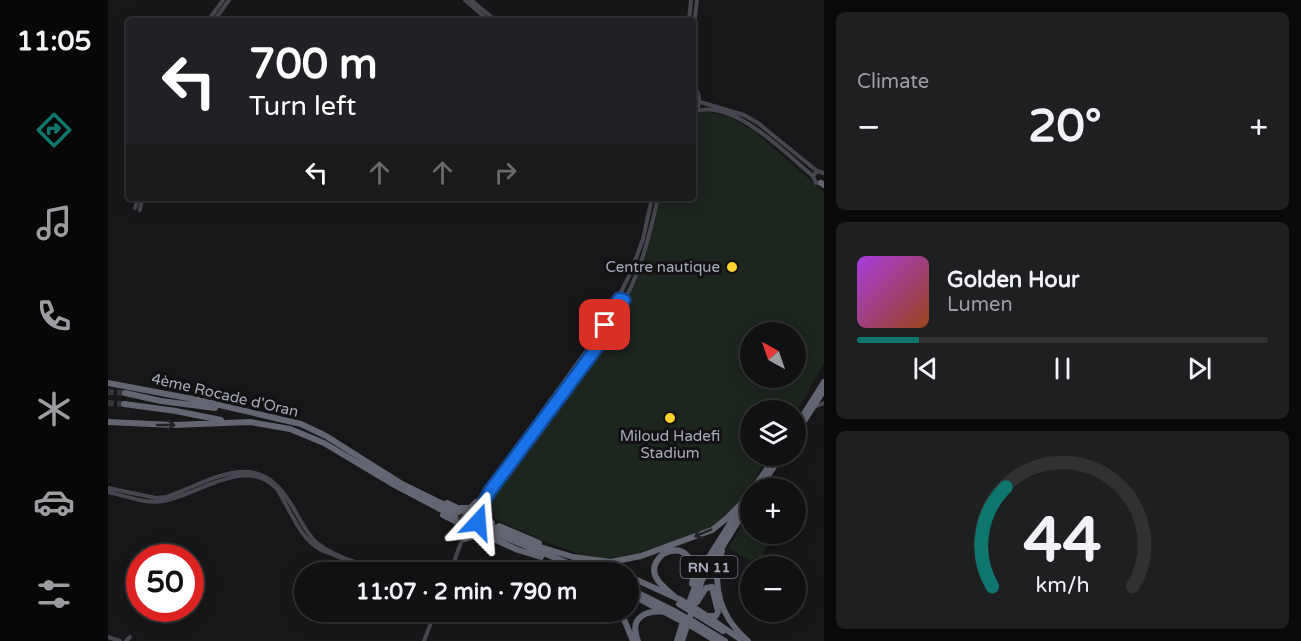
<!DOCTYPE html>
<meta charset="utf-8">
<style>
:root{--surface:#111113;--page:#1e1f21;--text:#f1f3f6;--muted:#9c9da0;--line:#303133;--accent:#0f766e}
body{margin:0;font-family:"Varela Round",sans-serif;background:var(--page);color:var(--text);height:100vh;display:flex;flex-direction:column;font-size:22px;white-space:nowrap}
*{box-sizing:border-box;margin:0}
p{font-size:20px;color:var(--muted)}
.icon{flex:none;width:33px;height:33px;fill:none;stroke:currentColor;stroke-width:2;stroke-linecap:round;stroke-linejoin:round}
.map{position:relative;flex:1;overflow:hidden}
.side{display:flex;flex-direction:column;gap:12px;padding:12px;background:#09090a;width:477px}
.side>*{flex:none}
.top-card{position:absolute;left:18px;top:18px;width:570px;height:183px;border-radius:6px;box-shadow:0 3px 15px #0003,0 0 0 2px var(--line);background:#202124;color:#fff;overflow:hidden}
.needle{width:39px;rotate:320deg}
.fabs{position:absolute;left:632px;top:322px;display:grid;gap:12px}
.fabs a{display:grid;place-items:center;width:66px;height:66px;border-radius:50%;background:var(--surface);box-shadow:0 3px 15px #0003,0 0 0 2px var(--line);font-size:30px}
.speed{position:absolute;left:18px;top:544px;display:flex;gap:12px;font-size:30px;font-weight:700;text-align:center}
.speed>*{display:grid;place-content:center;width:78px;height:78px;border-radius:50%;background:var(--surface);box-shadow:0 3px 15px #0003,0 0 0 2px var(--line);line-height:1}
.speed .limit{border:9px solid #d22;background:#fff;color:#111}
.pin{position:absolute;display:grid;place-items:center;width:51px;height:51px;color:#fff;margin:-26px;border-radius:12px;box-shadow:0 3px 9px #0006}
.me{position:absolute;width:66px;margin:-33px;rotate:19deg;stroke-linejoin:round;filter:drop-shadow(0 0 4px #0008)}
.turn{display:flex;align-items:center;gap:21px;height:126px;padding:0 24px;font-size:27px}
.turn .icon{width:78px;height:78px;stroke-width:2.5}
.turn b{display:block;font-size:42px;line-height:51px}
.lanes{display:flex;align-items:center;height:57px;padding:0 24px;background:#0003;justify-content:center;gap:30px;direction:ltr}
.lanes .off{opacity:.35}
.big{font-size:45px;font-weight:700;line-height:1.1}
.side .card{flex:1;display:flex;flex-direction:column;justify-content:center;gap:9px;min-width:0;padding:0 21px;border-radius:9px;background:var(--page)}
.side .dial{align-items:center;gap:0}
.dial svg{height:156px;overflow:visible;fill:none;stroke:var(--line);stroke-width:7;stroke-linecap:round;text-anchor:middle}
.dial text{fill:var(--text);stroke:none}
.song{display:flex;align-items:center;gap:18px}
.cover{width:72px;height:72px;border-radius:9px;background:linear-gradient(135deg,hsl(280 70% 55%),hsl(20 70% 35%))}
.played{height:6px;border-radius:3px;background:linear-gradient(90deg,var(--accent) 15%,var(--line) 15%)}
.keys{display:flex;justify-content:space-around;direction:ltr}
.heat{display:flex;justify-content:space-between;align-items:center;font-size:33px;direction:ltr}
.trip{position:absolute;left:186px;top:562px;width:345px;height:60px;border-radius:30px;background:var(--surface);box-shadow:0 3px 15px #0003,0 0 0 2px var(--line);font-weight:700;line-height:60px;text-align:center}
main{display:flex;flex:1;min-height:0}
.menu{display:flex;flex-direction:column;width:108px;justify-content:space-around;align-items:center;background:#070708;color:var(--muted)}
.menu .icon{width:42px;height:42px}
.menu .on{color:var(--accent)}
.menu b{font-size:27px;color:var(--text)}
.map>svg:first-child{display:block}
.green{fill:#1d251f;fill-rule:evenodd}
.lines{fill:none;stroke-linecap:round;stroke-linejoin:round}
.highway-tunnel{stroke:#343539;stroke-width:6;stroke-dasharray:6 3;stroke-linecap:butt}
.secondary{stroke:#46474e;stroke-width:4}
.highway{stroke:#636570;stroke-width:6}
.highway-bridge{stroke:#636570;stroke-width:6}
.oneway{stroke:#222326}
.route-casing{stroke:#114b97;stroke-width:15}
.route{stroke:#1a73e8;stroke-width:10}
.poi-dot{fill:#fcd22c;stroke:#121214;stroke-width:2}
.labels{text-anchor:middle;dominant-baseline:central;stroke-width:6;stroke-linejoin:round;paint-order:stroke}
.shield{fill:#121214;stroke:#7b7d88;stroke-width:1.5}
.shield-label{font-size:14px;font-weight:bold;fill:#a8abba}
.poi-label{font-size:15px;fill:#a8abba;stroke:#121214;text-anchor:end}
.street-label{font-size:15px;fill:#a8abba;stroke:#121214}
</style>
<main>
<nav class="menu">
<b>11:05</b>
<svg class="icon on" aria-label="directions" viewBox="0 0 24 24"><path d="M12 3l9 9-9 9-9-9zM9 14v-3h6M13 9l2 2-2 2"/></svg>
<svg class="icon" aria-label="music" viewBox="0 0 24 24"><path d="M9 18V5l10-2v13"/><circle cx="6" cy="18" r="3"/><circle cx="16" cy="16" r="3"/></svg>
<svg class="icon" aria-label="phone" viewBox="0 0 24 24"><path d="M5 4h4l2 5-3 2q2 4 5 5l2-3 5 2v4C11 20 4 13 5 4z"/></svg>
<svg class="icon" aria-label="climate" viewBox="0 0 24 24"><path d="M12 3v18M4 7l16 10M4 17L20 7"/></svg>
<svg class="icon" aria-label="car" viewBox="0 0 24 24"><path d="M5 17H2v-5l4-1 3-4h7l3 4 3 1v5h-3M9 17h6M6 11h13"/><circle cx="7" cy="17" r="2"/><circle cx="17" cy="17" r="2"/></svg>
<svg class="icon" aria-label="filters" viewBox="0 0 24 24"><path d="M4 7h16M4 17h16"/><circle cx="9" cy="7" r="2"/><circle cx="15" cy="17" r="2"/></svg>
</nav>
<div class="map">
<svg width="716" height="641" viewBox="0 0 716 641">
<rect width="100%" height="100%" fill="#171719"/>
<path class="green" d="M595 111 622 117 646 131 716 192V363L687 415V411H642V456H662L642 486 635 491C635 507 612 521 599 529 584 537 513 561 498 559 460 555 422 534 387 519L379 511V500L485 358 514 314 534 265 552 198H585V119ZM642 333H687V378H642Z
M633 528 660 544 649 565 620 548Z"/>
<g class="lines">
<path class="highway-tunnel" d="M0 392 17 393
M0 403 16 404
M354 514 373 521
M347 517 372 527"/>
<path class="secondary" d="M357 0 381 21
M363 0 388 21
M100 21 115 0
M106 21 121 0
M581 21 583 0
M585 33 589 0
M585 84C593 95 593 106 585 117
M592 102 636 115 650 123 709 171
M589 111C627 100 678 154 705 176
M715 183H708L705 176 709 171 716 173
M27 208 30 198
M32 210 34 198
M706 407 716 403
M0 488 48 498 58 497C104 481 148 447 181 501 190 514 197 533 209 543 229 559 259 565 282 573
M0 492C17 496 38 504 55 501 91 495 138 455 169 489 182 509 191 538 213 550L271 573
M368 503 497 325 523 272 535 239 544 198
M354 521a8 8 0 1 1 16 0a8 8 0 1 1-16 0Z
M369 516C384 482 411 452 433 422 469 375 507 328 529 273 539 248 544 223 550 198
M342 573 355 537
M0 637 12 641
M18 641 22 637
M316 641 327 612"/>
<path class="highway" d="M713 183 716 185
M0 383 90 400 193 424 218 436 294 484 351 512
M17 393 53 401 107 408
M16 404 68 411 113 420
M0 422 65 425 142 422 182 429 216 443 283 483 347 517
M687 428 716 382
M687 435 716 390
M645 489 668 456
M651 489 673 456
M377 499 376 514 384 523
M339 503 360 513
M353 508H362L368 502
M335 515 355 525
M373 521 419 543 465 557 507 573
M349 524 356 535
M391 526 431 543
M372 527 484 573
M364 529 410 550 433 557
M357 539 373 534
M614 551C602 586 613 618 640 641
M465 557 503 562 533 556 604 530 618 519 640 497
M520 576 573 600
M520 588 568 612
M520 593 568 618
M566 596C551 584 536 571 555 554 579 542 588 563 584 584
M589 602 598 588 604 587 610 612 608 616H601
M579 608 594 568 628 514
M590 610 632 639
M513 612 525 641
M589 615 615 631
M586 622 617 641
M585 627 608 641
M530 641C520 616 539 610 559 612
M569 641 576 618
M574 641 594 580 642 502"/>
<path class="highway-bridge" d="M573 600 590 610
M571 604 589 615
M568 612 586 622
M568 618 585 627"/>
</g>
<defs><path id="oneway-shaft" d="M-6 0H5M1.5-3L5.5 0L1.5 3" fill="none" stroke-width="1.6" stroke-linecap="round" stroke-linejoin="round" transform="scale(1.5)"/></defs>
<g class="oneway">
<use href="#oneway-shaft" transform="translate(58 425)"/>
<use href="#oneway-shaft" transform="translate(595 533) rotate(157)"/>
</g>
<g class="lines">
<g class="route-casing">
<path id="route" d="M370 522 369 516 382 491 493 342 516 300 511 299 497 325"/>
</g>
<use href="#route" class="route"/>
</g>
<g class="poi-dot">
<circle cx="624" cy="267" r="6"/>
<circle cx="562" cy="418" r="6"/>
</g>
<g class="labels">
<rect class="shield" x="572.5" y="556" width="57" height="22" rx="4.5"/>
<g class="shield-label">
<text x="601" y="567">RN 11</text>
</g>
<g class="poi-label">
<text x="612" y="267">Centre nautique</text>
<text x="562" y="436" text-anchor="middle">Miloud Hadefi<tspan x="562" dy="17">Stadium</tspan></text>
</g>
<g class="street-label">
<text transform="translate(117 395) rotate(13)">4ème Rocade d'Oran</text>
</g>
</g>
</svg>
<div class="fabs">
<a><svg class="needle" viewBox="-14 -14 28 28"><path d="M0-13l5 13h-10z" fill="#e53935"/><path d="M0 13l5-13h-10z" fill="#9c9da0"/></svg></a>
<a><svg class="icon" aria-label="layers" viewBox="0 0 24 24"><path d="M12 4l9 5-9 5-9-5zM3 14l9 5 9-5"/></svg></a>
<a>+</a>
<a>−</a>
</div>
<div class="speed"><div class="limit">50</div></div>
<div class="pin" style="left:497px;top:325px;background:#d93025"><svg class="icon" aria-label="arrive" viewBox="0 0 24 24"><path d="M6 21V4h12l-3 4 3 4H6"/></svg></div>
<svg class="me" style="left:370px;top:522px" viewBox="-20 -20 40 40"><path d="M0-17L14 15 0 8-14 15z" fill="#1a73e8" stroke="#fff" stroke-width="4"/></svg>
<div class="trip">11:07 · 2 min · 790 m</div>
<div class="top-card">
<div class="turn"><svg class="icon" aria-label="left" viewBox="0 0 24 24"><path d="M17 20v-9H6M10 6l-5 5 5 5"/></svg><div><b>700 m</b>Turn left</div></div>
<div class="lanes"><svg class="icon" aria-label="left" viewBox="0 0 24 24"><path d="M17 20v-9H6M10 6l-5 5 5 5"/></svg><svg class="icon off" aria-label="ahead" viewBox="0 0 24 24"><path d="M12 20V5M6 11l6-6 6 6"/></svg><svg class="icon off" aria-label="ahead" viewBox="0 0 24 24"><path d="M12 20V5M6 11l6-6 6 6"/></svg><svg class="icon off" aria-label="right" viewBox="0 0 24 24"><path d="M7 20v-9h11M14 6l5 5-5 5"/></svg></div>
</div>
</div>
<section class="side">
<div class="card"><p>Climate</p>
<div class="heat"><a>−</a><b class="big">20°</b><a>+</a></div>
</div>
<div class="card">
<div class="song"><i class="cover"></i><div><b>Golden Hour</b><p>Lumen</p></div></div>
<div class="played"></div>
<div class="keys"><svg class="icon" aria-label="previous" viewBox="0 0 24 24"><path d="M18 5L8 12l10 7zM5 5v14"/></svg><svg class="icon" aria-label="pause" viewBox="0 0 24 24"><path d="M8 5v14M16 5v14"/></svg><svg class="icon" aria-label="next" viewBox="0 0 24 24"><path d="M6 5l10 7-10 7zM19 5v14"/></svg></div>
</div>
<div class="card dial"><svg viewBox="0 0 100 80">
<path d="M14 69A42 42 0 1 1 86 69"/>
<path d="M14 69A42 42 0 0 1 21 18" stroke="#0f766e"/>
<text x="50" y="56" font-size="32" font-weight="700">44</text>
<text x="50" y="72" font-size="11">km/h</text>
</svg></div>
</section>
</main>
